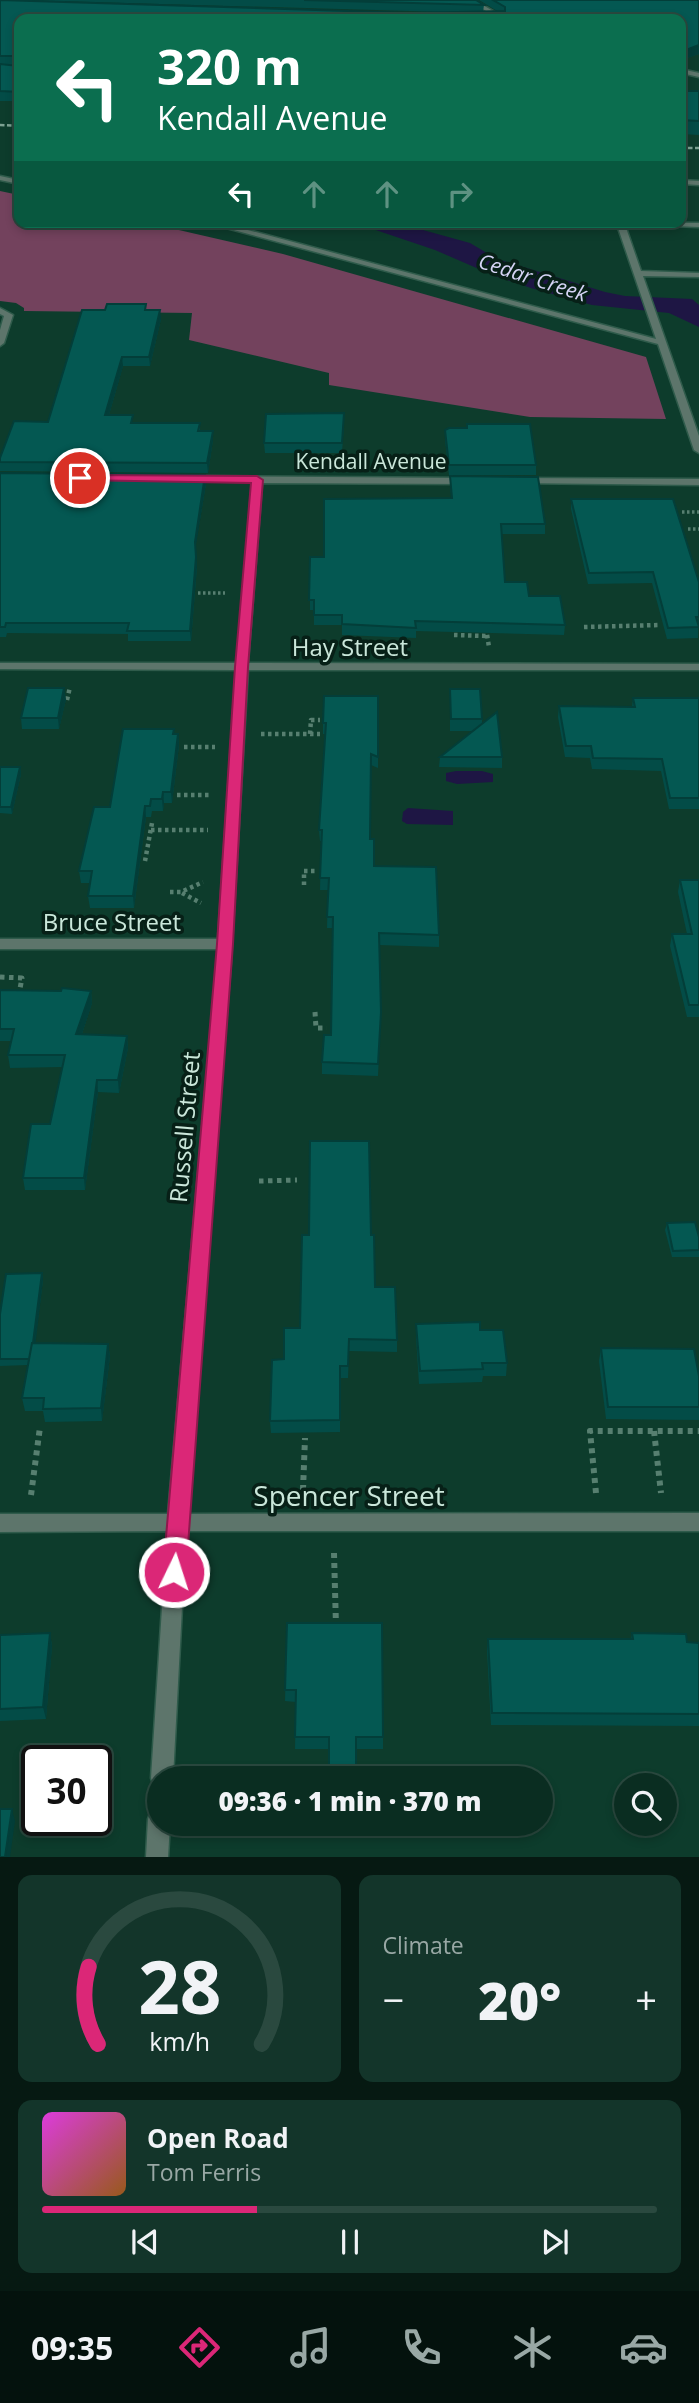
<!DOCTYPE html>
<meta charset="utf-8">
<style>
:root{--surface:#0a2d21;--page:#13352a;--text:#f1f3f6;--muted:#99a8a5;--line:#2a493f;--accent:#db2777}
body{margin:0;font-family:"Open Sans",sans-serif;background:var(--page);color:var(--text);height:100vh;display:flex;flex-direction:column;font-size:26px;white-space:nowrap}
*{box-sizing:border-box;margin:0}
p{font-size:23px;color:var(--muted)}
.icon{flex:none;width:38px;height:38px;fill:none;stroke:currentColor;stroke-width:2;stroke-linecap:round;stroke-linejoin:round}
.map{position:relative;height:1857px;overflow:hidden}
.details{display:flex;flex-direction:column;gap:18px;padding:18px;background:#061912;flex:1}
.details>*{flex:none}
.banner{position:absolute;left:14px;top:14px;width:672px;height:214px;border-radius:14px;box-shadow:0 4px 10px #0003,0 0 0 2px var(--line);background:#0b6e4f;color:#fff;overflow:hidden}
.buttons{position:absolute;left:614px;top:1773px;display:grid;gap:14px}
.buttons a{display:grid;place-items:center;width:63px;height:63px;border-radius:50%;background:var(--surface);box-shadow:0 4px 10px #0003,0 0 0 2px var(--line);font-size:35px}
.speed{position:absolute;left:21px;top:1745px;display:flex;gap:14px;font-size:35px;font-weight:700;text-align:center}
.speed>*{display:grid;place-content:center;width:91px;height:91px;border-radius:50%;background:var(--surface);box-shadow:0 4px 10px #0003,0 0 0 2px var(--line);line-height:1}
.speed .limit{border:4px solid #111;border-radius:10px;background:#fff;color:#111}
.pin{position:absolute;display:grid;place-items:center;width:60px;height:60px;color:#fff;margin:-30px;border:4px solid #fff;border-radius:50%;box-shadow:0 2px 7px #0007}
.me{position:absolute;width:77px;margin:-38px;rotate:4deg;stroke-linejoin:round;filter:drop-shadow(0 0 5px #0008)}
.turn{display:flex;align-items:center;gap:24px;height:147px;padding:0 28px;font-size:32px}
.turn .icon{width:91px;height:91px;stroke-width:2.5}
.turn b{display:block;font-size:49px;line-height:60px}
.lanes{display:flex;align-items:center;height:66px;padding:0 28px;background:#0003;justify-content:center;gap:35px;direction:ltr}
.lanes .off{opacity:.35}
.big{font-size:52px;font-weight:800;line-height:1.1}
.details .widget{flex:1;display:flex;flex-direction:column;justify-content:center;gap:10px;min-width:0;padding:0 24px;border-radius:14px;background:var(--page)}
.details .dial{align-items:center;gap:0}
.dial svg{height:182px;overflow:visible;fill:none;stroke:var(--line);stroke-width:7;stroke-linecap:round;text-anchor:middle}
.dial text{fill:var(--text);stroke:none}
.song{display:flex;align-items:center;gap:21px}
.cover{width:84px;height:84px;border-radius:10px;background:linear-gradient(135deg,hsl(300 70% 55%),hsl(30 70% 35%))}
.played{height:7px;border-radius:4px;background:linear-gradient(90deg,var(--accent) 35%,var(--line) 35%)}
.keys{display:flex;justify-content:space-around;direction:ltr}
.heat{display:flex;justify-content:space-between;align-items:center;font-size:38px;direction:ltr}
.details .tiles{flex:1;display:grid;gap:18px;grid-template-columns:1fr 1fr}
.widget:last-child{grid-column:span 2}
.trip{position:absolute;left:147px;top:1766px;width:406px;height:70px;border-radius:35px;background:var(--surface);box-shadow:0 4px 10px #0003,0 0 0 2px var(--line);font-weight:800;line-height:70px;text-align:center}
.menu{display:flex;height:112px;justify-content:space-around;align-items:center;background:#04120d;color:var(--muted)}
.menu .icon{width:49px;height:49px}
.menu .active{color:var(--accent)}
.menu b{font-size:32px;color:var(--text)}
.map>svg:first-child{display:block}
.green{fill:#73425d}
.water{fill:#1e1644}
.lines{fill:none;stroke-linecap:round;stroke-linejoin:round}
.lane-casing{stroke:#2f5b4b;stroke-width:3}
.street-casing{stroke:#2f5b4b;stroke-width:3}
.path-far3{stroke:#577f70;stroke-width:3.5;stroke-dasharray:2.5 2.5;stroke-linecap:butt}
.path-far2{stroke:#577f70;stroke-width:4.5;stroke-dasharray:3.5 3.5;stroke-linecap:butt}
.path-far1{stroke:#577f70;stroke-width:5;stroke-dasharray:4.5 4.5;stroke-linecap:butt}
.path{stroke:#577f70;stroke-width:6;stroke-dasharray:5 5;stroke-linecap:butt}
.lane{fill:#5d756b;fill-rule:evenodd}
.street{fill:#5d756b;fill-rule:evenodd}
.rail{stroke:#7da293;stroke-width:2.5;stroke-dasharray:4.5 2.5;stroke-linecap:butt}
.wall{fill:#034c47}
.shaded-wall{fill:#033e39}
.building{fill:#045852;stroke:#033e39;stroke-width:2}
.route{fill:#db2777;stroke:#8e194d;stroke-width:2}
.labels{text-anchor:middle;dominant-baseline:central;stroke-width:7;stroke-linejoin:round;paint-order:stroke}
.far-water-label{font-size:21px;font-style:italic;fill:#d5d4f5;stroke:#072017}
.far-street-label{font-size:21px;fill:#cae7da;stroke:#072017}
.street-label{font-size:24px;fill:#cae7da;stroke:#072017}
.near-street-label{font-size:28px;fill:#cae7da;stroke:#072017}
</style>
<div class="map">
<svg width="699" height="1857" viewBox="0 0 699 1857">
<rect width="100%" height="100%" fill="#0d3c2c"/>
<path class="green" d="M0 191 19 195V222H144L283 254 646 357 666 419 530 417 329 385V373L189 340 192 313 24 311V308L16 303 0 301Z"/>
<path class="water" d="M352 222H394L470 243 497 259 605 292 625 296 692 299 699 305V327L669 313 592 305 531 288 495 276 435 250Z
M456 771H482L493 774V782L457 784 446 781V773Z
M408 808 453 811V825L407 824 402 821 403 812Z"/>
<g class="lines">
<g class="lane-casing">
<path id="lane" d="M681 180 699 181V185L681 184Z
M616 222 699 223V227L620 224Z"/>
</g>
<g class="street-casing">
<path id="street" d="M467 0H474L507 19H500Z
M681 69 699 73V77L681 73Z
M0 176 19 180V184L0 180Z
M204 222H218L656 339 616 222H624L641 271 699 273V277L643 276 699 436V453L694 450 658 344Z
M0 308 13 315 4 343 0 346V330L4 316 0 314Z
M187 476 468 478 473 481 468 484 262 483 248 663 699 664V670H248L231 961 187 1514 699 1513V1531H186L173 1778H159V1788L154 1786 151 1778 167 1531 0 1532V1514H168L218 949H0V939H218L236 670 0 669V663H237L252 482 183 481 182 479Z
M519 478 699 479V485L515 483 514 481Z
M159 1808V1824H170L168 1857H146L148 1819 151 1811Z"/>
</g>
<path class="path-far3" d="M682 512H699
M688 529H699
M198 593H225"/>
<path class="path-far2" d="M584 627 659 625
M486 628 489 647
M454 635 487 636
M67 700 70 687
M261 734H320
M310 734 311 720H320
M184 747H215
M177 795H211
M151 830H208
M145 861 152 823
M304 885V871H315
M170 892H181L203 882
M182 893 201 903"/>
<path class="path-far1" d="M0 977 22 978 19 994
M315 1012 316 1028H327
M259 1181 297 1180"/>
<path class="path" d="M654 1431 661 1493
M303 1490 305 1438
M596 1493 590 1431H699
M31 1495 40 1427
M334 1553 336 1626"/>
<use href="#lane" class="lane"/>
<use href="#street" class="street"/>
<path class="rail" d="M0 125 19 126
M681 148H699"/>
</g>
<path class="wall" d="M0 0 410 13 444 12 21 0H476L484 5 483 12 497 11 479 0H699V54L681 60V19H19V101H0Z
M681 91H699V135L681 134Z
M147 310 161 319 150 366H123L109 415 133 423H200V431H213V440L208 473 0 471V458L48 422Z
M344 423 342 453H265L264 443Z
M445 430 536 465V475H449L445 440Z
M0 473 205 475 206 484 195 549 197 567 191 641H128V634L7 633 6 637H0Z
M450 476 545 524V534H502L505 582 529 596 565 625 564 635 416 631V638L342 635V625H314V610H310V557H324L451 498Z
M571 499 699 582 698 638 667 639 652 583 588 584 571 509Z
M450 689 482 719V724L502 757V768L439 767 440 757 473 731H450Z
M378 696V768L371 765 370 839 374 866 439 935V947L379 945 381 1012 378 1076 322 1074V1062L331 1035 333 928H327L328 890H320L321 841H320L319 830 326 734H323V723Z
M633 698H699V809H669L661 771 592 769 590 758 565 757 558 717 559 706 632 707Z
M66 699 59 729H22L21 718Z
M174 729V734H178L179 745 172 803H164L163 811H152L151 817H146L134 908H90L88 896 91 883H81L79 871 110 807Z
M0 767H20L21 774 12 814 0 813Z
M680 880H699V1017H687L670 946 672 934H687L678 892Z
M0 990 91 991 92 1003 82 1034 127 1036 128 1048 119 1093 98 1092 85 1190H25L23 1178 50 1124 62 1067 10 1068 8 1055 11 1041H0Z
M667 1223 699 1237V1257H672L665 1230Z
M371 1235 375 1287 397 1340V1352L349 1351 348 1378H340V1432L271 1433 270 1421 284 1359 300 1328Z
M42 1273 43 1280 35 1343 108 1344 110 1356 102 1421 45 1422 43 1411H25L22 1398 28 1365 0 1366V1314Z
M416 1324 480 1330 507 1363 506 1376H483L482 1382 419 1384 416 1337Z
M601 1348 699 1376V1420L606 1419 599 1361Z
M287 1623 383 1737V1749H295L296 1702 285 1701Z
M50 1633 52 1646 46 1719 0 1721V1635Z
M632 1633 687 1642 699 1643V1726L491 1725 487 1651 488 1639H631Z"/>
<path class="shaded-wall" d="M699 45V54L681 60V52Z
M160 310 161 319 150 366 149 357Z
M122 357 123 366 106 425 105 415Z
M213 431V440L208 473 207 463Z
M205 475 206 484 195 551V542Z
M196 557 197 567 191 641 190 631Z
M64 688 66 699 59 729 58 718Z
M178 734 179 745 172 803 171 792Z
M20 767 21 774 12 814 11 807Z
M163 792 164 803 163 811 162 799Z
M145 806 146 817 134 908 133 896Z
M91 991 92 1003 78 1046 76 1034Z
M127 1036 128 1048 119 1093 118 1080Z
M97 1080 98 1092 85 1190 84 1178Z
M42 1273 43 1280 33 1365 31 1359Z
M108 1344 110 1356 102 1421 101 1408Z
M50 1633 52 1646 46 1719 43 1707Z
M12 1809 15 1821 10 1857H5Z"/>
<path class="building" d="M0 0 410 13 505 11V7L493 0H699V45L681 52V19H19V58L18 56H0Z
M304 0H476L484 5Z
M19 62V92L0 91V64L18 66Z
M681 91H699V121L681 120Z
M107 304H146L145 310H160L149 357H122L105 415H133L131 423H200L198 431H213L207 463 0 462V458L14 421 48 422 82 310H105Z
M344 413 342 443H264L266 414Z
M467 424H530L536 465H449L445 430 449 428H467Z
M0 473 205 475 195 542 196 557 190 631H127L129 623H6L5 627H0Z
M450 476 538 477 545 524H501L505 582H527L529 596H560L565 625 415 621 416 628 342 624V615H314V600H309L310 557H324V499L452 498Z
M571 499H673L699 582V617H696L699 627 668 628 653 572 589 573Z
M28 688H64L58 718H21Z
M450 689H480L482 719H451Z
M324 696H378V757L371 754 370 839H374V866L436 867 439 935 379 933 381 1012 378 1064 322 1062 324 1035H331L333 917H327L329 878H320L322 830H319L326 723H323Z
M633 698H699V798H670L662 759 593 758 591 746H566L559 706 635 707Z
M497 712 502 757H440Z
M123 729H174L173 734H178L171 792H163L162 799H151L150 806H145L133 896H88L92 871H79L94 807H110Z
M0 767H20L11 807H0Z
M680 880H699V1005H689L672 934H692Z
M62 988 91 991 76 1034 127 1036 118 1080H97L84 1178H23L31 1124H50L65 1055H8L14 1029H0V990L61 991Z
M310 1141H369L371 1235H374L375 1287H395L397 1340 349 1339 348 1366H340V1420L270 1421 272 1360 284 1359V1328H300L302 1235H309Z
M695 1222 699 1237V1250L673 1251 667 1223Z
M42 1273 33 1343H32L29 1359H0V1314L6 1274Z
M480 1322V1330H503L507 1363H482L483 1369 420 1371 416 1324Z
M32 1343 108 1344 101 1408 43 1409 44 1398H22Z
M601 1348 694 1349 699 1376V1407H608Z
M287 1623H382L383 1737H356V1778H329V1737H295L296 1690H285Z
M50 1633 43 1707 0 1709V1635Z
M632 1633 686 1634 687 1642 699 1643V1714L492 1713 488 1639H633Z
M0 1809H12L5 1857H0Z"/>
<path class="route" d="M80 475 257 476 263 480 248 667 233 944 186 1572 182 1580 174 1583 166 1580 163 1572 217 944 235 667 251 483 76 480 74 478Z"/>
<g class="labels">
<g class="far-water-label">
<text transform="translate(533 277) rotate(18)">Cedar Creek</text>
</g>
<g class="far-street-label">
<text x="371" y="461">Kendall Avenue</text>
</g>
<g class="street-label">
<text x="350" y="646">Hay Street</text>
<text x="112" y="921">Bruce Street</text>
<text transform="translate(184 1127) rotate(-85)">Russell Street</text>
</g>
<g class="near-street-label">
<text x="349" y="1495">Spencer Street</text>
</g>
</g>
</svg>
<div class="buttons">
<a><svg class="icon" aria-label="search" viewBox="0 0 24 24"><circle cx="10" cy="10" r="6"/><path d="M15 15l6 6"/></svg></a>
</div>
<div class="speed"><div class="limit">30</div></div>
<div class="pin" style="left:80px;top:478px;background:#d93025"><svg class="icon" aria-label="arrive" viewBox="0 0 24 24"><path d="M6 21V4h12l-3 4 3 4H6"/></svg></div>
<svg class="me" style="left:174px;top:1572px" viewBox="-20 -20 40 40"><circle r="17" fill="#db2777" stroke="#fff" stroke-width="3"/><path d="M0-11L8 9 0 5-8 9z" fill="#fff"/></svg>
<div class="trip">09:36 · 1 min · 370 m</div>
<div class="banner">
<div class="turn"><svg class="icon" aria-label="left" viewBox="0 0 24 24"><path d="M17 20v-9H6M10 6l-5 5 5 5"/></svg><div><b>320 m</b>Kendall Avenue</div></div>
<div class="lanes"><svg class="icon" aria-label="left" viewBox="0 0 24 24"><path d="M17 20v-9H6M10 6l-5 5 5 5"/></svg><svg class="icon off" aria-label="ahead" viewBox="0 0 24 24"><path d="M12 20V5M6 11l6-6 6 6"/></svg><svg class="icon off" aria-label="ahead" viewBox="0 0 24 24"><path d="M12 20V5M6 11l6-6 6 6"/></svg><svg class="icon off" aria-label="right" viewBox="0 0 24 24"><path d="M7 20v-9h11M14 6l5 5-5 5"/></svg></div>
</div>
</div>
<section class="details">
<div class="tiles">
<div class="widget dial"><svg viewBox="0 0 100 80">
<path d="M14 69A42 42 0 1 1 86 69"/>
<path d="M14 69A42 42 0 0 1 10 35" stroke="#db2777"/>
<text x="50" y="56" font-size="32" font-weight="700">28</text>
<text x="50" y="72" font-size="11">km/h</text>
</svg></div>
<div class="widget"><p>Climate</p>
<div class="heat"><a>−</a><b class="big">20°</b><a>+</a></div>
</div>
<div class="widget">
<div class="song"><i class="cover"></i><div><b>Open Road</b><p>Tom Ferris</p></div></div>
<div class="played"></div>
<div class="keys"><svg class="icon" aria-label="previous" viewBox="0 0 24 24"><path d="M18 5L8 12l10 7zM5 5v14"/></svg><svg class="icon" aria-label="pause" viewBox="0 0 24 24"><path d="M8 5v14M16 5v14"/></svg><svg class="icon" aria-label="next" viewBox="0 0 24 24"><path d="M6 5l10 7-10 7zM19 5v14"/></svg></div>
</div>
</div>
</section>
<nav class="menu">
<b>09:35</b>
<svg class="icon active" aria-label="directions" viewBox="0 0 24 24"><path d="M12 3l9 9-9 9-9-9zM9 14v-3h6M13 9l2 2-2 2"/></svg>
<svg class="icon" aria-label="music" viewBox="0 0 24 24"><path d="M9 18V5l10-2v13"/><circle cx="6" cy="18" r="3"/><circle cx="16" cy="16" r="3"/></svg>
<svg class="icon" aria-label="phone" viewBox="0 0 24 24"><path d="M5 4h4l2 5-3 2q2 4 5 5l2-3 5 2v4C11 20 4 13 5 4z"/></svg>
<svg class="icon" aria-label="climate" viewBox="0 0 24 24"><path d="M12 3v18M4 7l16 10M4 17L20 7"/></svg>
<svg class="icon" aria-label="car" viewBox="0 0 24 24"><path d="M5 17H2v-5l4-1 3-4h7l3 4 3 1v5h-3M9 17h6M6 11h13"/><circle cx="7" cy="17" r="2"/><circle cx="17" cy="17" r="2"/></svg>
</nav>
